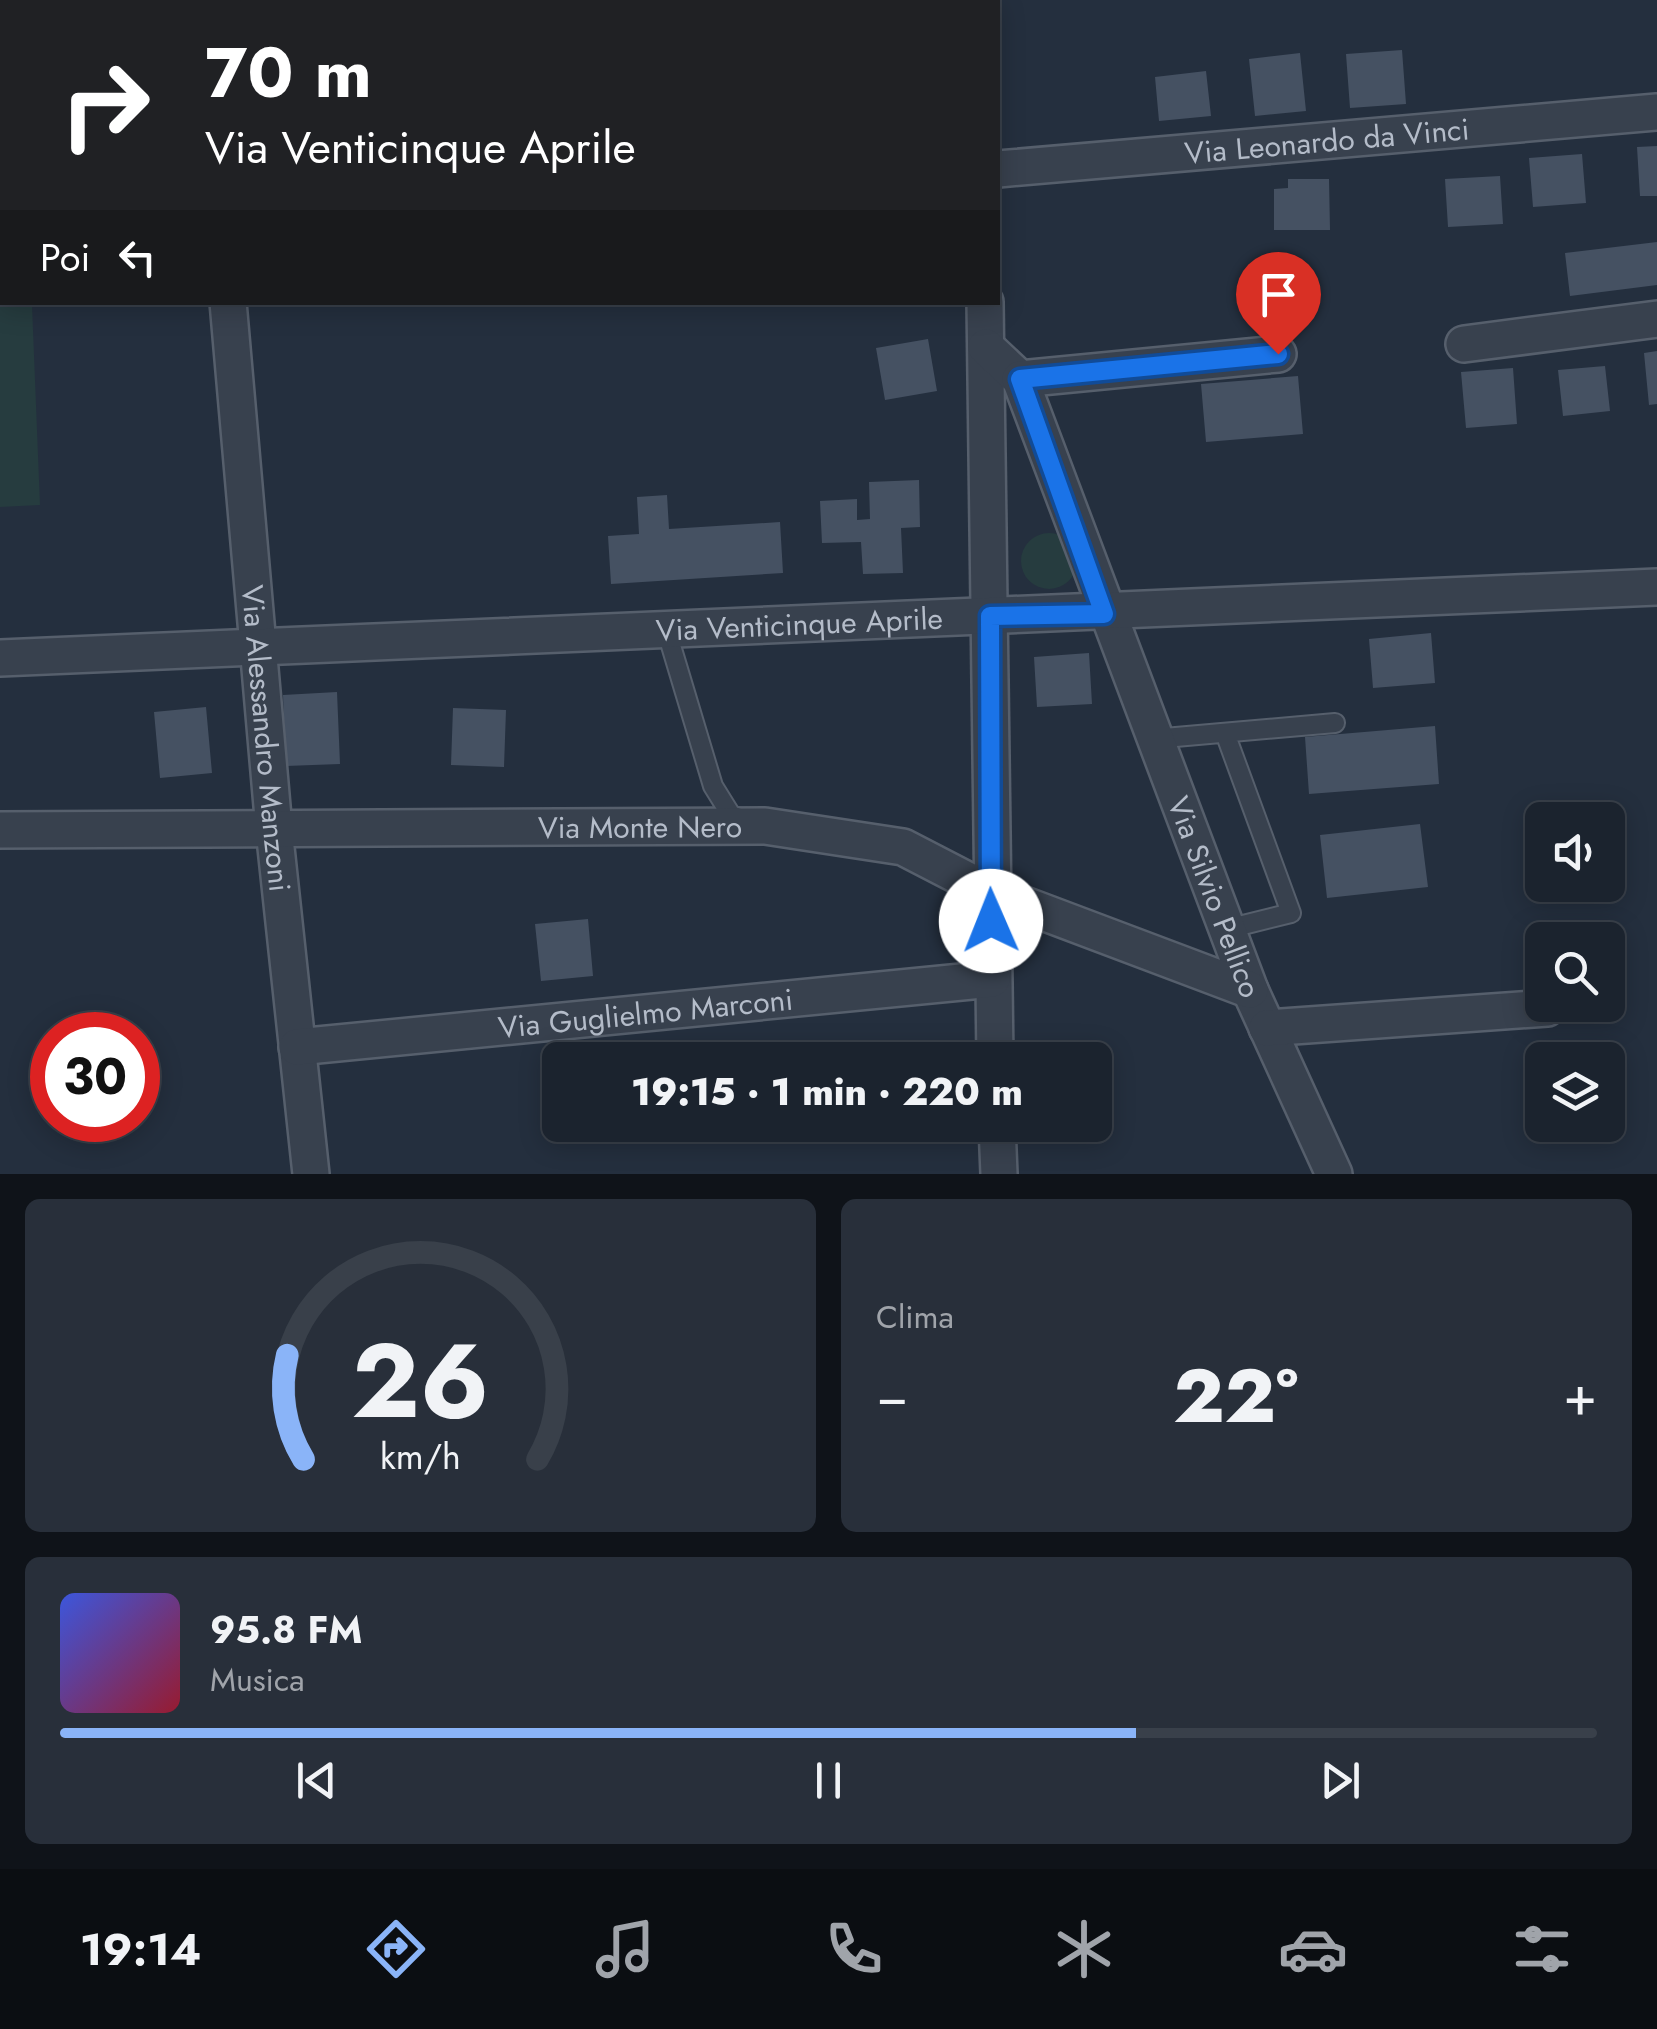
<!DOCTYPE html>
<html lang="it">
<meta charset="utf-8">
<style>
:root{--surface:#1b232e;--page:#282f3a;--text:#f1f3f6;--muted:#a0a4aa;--line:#39404a;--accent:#8ab4f8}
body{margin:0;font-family:Jost,sans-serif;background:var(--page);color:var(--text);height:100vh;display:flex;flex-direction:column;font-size:38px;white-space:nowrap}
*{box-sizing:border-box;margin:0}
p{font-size:32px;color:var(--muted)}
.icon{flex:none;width:55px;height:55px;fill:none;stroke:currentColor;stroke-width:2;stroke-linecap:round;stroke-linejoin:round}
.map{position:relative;height:1174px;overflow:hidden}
.panel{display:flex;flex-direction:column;gap:25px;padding:25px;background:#0f1319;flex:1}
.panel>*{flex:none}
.hud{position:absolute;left:0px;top:0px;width:1000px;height:305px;box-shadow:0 5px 25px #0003,0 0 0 2px var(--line);background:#202124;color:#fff;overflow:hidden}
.fabs{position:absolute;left:1525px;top:802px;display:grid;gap:20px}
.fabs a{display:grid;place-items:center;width:100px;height:100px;border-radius:15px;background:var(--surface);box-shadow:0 5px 25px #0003,0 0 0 2px var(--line);font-size:50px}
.speed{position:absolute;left:30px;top:1012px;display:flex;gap:20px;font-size:50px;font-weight:700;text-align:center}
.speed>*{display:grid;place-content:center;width:130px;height:130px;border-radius:50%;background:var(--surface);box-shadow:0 5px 25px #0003,0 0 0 2px var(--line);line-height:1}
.speed .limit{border:15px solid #d22;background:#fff;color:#111}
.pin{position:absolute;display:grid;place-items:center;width:85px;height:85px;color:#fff;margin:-102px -42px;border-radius:50% 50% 50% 0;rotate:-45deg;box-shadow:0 0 10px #0007}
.pin .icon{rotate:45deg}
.me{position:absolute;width:110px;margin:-55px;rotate:359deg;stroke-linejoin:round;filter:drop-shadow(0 0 8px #0008)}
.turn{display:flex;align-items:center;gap:35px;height:210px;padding:0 40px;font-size:45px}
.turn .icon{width:130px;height:130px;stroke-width:2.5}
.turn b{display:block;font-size:70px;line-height:85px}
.then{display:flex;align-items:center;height:95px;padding:0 40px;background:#0003;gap:20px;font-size:38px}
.big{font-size:75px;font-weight:800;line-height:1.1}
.panel .tile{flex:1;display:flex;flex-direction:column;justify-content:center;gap:15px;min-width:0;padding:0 35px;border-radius:15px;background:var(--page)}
.panel .dial{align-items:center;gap:0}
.dial svg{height:260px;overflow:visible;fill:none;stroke:var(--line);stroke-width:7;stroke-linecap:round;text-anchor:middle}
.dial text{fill:var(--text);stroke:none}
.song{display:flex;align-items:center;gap:30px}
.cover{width:120px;height:120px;border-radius:15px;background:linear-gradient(135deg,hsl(230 70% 55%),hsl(350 70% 35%))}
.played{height:10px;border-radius:5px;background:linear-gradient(90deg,var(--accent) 70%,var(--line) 70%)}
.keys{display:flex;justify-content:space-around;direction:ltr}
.heat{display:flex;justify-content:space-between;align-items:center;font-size:55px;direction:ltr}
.panel .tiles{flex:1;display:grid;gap:25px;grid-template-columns:1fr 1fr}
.tile:last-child{grid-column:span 2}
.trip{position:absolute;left:542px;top:1042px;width:570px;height:100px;border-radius:15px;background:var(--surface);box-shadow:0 5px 25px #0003,0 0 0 2px var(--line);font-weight:800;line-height:100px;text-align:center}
.tabs{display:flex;height:160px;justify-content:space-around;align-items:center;background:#0b0e12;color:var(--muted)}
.tabs .icon{width:70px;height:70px}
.tabs .active{color:var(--accent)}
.tabs b{font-size:45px;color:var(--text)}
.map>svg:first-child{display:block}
.green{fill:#263c3f}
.building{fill:#455162}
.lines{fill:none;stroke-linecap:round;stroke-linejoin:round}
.service-casing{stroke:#565f6c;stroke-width:22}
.minor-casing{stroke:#565f6c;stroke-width:40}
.service{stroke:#38414e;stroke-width:18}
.minor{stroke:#38414e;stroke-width:35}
.route-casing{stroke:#114b97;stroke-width:25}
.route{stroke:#1a73e8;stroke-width:18}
.labels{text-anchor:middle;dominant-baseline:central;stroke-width:8;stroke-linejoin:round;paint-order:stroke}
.street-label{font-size:30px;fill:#b4bcc9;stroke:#1d2633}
</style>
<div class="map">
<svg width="1657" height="1174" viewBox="0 0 1657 1174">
<rect width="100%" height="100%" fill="#242f3e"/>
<path class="green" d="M32 305 40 505 0 507V306Z
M1021 561a28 28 0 1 1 56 0a28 28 0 1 1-56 0Z"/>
<path class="building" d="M1402 50 1406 104 1350 108 1346 54Z
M1300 53 1306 111 1255 116 1249 59Z
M1206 71 1211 116 1159 121 1155 77Z
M1657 146V196H1640L1637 147Z
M1582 154 1586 203 1533 207 1529 158Z
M1500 176 1503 224 1448 227 1445 179Z
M1288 179H1329L1330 230H1274V189L1288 188Z
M1657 242V285L1570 296 1565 253Z
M928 339 937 391 885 400 876 348Z
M1657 351V404L1649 405 1644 353Z
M1605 366 1610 411 1563 416 1558 370Z
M1513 368 1517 424 1466 428 1461 372Z
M1298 376 1303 434 1206 442 1201 384Z
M919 480 920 527 901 528 903 573 863 574 861 542 822 543 820 501 857 499V520L870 519 869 482Z
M667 495 669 529 780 522 783 573 611 584 608 536 639 534 637 497Z
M1431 633 1435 683 1373 688 1369 639Z
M1089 653 1092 704 1037 707 1034 657Z
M337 692 340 764 286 766 283 695Z
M206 707 212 773 160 778 154 712Z
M453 708 506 710 504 767 451 765Z
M1435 726 1439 784 1309 794 1305 737Z
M1420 824 1428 887 1327 898 1320 835Z
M588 919 593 976 541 981 535 924Z"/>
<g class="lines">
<g class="service-casing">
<path id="service" d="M666 629 713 786 731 815 745 820
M1225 733 1291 913 1227 929
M1153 739 1335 723"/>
</g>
<g class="minor-casing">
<g id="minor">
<path d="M201 0V2"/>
<path d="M966 0V2"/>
<path id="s1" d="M998 169 1657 112"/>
<path d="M0 258 2 257"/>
<path id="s2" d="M228 302 274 829 311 1174"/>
<path d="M985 302 995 1060"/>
<path d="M1464 344 1657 319"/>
<path id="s3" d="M986 347 1020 379 1250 990 1334 1174"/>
<path d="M1020 379 1278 354"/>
<path id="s4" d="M0 658 1657 587"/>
<path id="s5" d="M0 830 765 826 903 847 990 892 1250 990"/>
<path d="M1267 1028 1547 1008"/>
<path id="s6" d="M297 1047 992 979"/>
<path d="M997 1125 999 1174"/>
</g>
</g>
<use href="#service" class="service"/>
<use href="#minor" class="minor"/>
</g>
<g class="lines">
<g class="route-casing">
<path id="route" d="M991 921 990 616 1104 614 1020 379 1278 354"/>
</g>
<use href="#route" class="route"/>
</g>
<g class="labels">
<g class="street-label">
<text stroke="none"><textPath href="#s1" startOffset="330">Via Leonardo da Vinci</textPath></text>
<text stroke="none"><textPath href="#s4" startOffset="800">Via Venticinque Aprile</textPath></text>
<text stroke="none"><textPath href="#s2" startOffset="438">Via Alessandro Manzoni</textPath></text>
<text stroke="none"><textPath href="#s5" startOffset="640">Via Monte Nero</textPath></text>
<text stroke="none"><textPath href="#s3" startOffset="600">Via Silvio Pellico</textPath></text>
<text stroke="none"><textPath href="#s6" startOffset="350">Via Guglielmo Marconi</textPath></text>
</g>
</g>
</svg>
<div class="fabs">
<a><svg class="icon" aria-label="sound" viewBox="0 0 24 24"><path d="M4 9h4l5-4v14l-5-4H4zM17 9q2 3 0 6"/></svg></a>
<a><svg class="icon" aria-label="search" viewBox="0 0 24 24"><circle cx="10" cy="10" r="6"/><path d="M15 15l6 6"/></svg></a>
<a><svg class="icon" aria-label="layers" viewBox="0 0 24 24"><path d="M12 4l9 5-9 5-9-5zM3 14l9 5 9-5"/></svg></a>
</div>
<div class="speed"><div class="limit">30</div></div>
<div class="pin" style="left:1278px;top:354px;background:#d93025"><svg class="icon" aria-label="arrive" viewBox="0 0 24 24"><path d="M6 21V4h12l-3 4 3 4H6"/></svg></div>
<svg class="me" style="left:991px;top:921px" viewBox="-20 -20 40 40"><circle r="19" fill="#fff"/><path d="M0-13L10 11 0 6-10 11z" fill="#1a73e8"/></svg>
<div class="trip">19:15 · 1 min · 220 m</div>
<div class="hud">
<div class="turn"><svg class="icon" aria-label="right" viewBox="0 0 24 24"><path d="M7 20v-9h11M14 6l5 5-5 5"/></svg><div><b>70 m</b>Via Venticinque Aprile</div></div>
<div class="then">Poi<svg class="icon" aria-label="left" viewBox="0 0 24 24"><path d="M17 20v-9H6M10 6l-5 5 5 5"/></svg></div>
</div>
</div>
<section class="panel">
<div class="tiles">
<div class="tile dial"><svg viewBox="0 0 100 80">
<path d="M14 69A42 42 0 1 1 86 69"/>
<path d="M14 69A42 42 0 0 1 9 37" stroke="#8ab4f8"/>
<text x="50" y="56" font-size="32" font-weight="700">26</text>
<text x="50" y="72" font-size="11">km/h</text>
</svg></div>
<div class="tile"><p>Clima</p>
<div class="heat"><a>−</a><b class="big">22°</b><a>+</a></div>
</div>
<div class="tile">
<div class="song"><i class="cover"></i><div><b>95.8 FM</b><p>Musica</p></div></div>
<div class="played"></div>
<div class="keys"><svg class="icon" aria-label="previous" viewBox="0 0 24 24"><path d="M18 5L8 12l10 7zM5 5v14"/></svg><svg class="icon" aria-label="pause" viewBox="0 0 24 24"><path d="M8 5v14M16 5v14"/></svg><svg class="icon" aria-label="next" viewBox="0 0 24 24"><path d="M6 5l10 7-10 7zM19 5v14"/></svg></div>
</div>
</div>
</section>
<nav class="tabs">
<b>19:14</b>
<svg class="icon active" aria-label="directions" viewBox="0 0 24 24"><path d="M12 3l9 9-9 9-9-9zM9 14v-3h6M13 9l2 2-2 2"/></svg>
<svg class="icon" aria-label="music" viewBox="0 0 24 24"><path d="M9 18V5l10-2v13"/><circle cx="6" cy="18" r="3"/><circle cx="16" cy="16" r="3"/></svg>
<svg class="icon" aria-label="phone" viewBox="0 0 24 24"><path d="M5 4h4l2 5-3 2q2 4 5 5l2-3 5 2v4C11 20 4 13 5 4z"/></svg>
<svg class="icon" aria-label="climate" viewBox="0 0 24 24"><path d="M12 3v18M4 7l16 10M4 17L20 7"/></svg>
<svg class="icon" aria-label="car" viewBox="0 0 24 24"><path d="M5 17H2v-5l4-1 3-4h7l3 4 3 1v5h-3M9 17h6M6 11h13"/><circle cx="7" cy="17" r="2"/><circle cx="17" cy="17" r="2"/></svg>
<svg class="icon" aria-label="filters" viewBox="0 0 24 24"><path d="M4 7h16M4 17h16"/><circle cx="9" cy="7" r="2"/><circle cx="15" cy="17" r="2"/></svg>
</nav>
